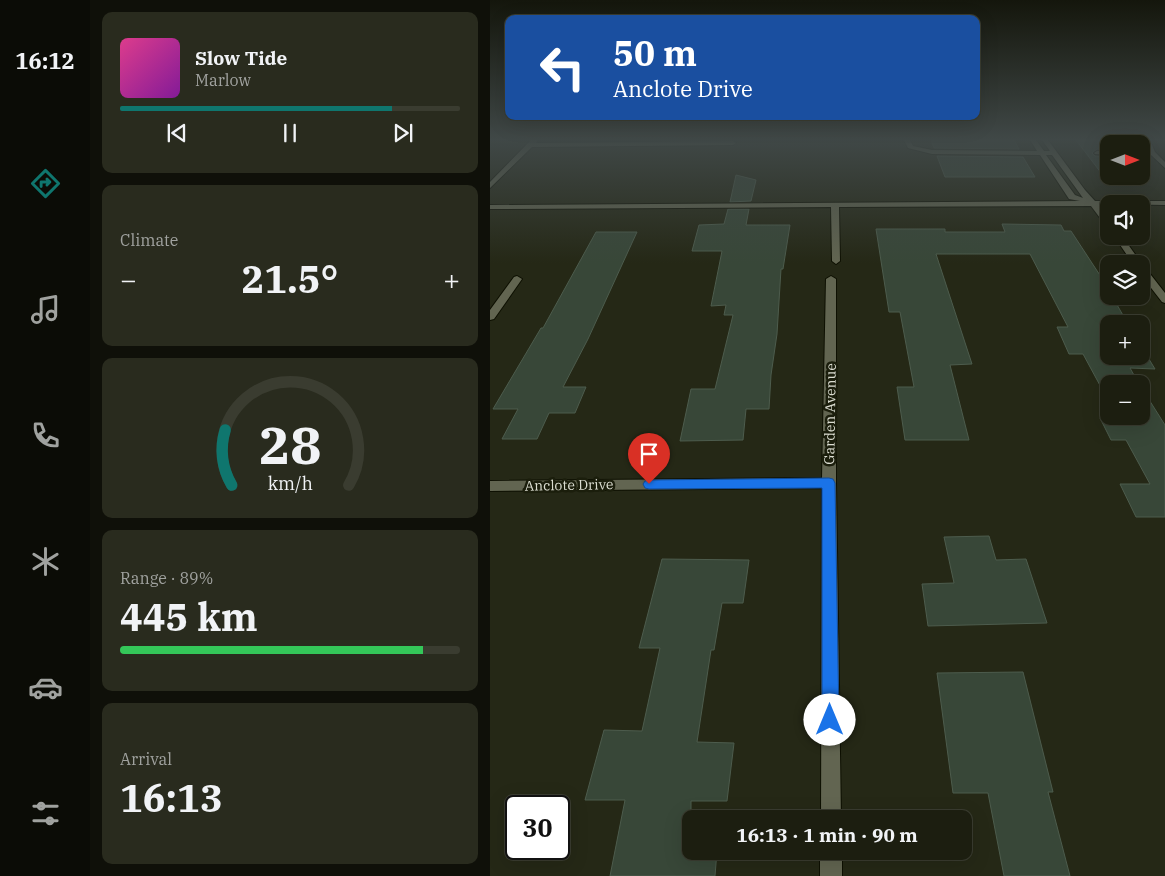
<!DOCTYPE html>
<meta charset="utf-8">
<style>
:root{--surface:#1c1e10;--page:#292b1e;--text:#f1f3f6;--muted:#a0a29f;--line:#3a3c30;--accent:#0f766e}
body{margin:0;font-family:"IBM Plex Serif",serif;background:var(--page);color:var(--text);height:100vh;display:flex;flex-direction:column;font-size:19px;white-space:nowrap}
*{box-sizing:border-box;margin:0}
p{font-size:16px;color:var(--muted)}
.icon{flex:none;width:28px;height:28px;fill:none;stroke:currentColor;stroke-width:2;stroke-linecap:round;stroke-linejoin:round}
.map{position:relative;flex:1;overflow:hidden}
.details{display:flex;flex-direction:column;gap:12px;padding:12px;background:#0f1009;width:400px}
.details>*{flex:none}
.top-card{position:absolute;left:15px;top:15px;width:475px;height:105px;border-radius:10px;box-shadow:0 5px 20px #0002,0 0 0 1px var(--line);background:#1a4fa0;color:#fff;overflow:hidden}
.needle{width:32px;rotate:90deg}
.controls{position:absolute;left:610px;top:135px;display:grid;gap:10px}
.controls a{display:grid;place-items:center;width:50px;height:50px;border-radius:10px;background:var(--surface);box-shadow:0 5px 20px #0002,0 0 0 1px var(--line);font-size:25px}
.speed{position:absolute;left:15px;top:795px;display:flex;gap:10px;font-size:25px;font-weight:700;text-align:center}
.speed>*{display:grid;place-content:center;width:65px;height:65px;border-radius:50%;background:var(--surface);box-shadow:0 5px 20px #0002,0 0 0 1px var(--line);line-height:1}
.speed .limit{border:2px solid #111;border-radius:8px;background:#fff;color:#111}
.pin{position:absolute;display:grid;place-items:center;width:42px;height:42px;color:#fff;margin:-51px -21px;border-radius:50% 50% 50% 0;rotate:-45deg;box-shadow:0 0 5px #0007}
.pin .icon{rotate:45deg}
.me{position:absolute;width:55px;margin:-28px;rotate:0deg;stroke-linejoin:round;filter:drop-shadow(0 0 4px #0008)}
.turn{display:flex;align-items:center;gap:18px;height:105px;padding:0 25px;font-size:22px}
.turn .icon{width:65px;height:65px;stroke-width:2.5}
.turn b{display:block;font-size:35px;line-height:42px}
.big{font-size:38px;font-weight:700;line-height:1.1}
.details .card{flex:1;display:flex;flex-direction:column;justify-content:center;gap:8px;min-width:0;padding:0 18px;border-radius:10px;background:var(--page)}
.details .dial{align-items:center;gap:0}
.dial svg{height:130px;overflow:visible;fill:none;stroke:var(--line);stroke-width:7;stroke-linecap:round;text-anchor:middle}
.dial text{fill:var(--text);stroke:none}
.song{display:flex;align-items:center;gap:15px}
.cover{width:60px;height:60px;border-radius:8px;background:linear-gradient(135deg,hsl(330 70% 55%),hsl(290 70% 35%))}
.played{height:5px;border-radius:2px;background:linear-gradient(90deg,var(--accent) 80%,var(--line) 80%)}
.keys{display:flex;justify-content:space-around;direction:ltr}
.heat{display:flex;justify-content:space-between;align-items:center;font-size:28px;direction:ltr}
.charge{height:8px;border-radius:4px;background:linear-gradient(90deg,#34c759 89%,var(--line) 0)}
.trip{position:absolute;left:192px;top:810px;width:290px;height:50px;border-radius:10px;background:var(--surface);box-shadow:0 5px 20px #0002,0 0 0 1px var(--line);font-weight:700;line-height:50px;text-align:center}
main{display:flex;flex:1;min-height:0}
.dock{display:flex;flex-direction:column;width:90px;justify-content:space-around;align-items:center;background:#0b0c06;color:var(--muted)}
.dock .icon{width:35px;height:35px}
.dock .current{color:var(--accent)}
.dock b{font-size:22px;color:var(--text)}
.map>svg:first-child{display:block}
.building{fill:#384738;stroke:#4d5c4d}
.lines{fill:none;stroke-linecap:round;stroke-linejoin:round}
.minor-casing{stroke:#0e1002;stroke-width:2}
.minor{fill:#626551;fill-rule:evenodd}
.route{fill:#1a73e8;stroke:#114b97}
.labels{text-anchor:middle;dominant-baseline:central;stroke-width:5;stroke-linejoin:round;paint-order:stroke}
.street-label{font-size:14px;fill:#dbddd1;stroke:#1b1e0c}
</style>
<main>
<nav class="dock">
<b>16:12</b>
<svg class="icon current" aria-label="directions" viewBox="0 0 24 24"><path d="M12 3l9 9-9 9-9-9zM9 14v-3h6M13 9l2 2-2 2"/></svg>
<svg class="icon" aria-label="music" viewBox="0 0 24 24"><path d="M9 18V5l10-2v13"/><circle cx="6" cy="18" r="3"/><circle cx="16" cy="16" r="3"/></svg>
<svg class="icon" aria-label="phone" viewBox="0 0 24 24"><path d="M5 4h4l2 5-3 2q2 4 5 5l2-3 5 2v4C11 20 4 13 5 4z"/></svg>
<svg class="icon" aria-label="climate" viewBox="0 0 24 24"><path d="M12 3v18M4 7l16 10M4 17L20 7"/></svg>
<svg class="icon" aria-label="car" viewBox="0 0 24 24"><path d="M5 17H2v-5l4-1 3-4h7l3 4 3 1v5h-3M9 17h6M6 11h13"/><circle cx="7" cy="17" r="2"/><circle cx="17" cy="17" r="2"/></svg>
<svg class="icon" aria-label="filters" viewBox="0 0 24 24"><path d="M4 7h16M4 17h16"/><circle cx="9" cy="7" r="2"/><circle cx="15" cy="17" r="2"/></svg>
</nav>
<section class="details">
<div class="card">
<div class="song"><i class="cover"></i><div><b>Slow Tide</b><p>Marlow</p></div></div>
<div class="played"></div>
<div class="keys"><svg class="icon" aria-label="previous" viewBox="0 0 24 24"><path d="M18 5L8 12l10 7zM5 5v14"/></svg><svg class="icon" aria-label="pause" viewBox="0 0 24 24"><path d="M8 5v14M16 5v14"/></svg><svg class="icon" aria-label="next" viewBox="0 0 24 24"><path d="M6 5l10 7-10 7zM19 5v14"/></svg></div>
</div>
<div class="card"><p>Climate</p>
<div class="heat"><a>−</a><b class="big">21.5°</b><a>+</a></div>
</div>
<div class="card dial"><svg viewBox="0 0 100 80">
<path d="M14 69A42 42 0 1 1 86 69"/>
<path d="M14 69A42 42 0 0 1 10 35" stroke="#0f766e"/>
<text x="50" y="56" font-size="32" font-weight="700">28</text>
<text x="50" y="72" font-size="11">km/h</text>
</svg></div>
<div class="card"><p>Range · 89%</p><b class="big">445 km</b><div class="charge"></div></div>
<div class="card"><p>Arrival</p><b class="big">16:13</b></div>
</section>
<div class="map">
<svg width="675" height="876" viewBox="0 0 675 876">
<rect width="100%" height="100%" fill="#252816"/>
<path class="building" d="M441 140H524L529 149 444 148Z
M586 140H619L622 144H619V149H607L602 153 605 156 619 157V176H651V174L655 178H615Z
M447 156 533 157 545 177H455Z
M246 175 266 180 261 201 240 202Z
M238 209H259L256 225H300L293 269H291L287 334 281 375 279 409H256L253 440 190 441 201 389H225L243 315H234L236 305 221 306 232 251H202L209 225 234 224Z
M512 224 571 225 574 231H581L619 289V296H622L638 324H619V356H651V346L665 369 640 368 649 384H619V402L593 354H579L567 327H578L540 254H446L482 364 460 365 479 440H415L407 387H424L410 312H399L386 229H455V232H515Z
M106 232H147L98 339 73 387H96L85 413H59L47 439H12L28 409H3L51 328H53Z
M651 387 675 425V517H646L630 484H660L636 440H621L610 418 651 416Z
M499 536 506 560 536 559 557 623 438 626 432 584 464 583 454 537Z
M172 559 259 560 253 603H232L224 650H221L207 742 244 743 237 801H201V851H227L225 876H120L135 800H95L114 730 152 731 170 648H149Z
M533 672 563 792H558L580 876H514L498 793H463L447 673Z"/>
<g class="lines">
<g class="minor-casing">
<path id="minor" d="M41 140H48L46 143 243 141 246 143 243 145 42 147 0 188V182Z
M414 140H420L423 146 442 150 547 151 540 140H546L554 151H560L552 140H558L595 190 605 201H675V205L619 204V206H609L619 218V226H616L601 206 349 207 350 261 346 264 342 261 341 207 0 209V205L590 201 579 199 550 155 442 154 418 148ZM556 155H562L593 198 585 195Z
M654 140H660L665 152 675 162V168L660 154Z
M607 151H619V155L605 154 604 153Z
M624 236H632L652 264 651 265 654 266 675 293V303L672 302 651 275V264H643Z
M27 276 32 279 4 319 0 320V310L24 277Z
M341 276 346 279V483L351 819H331L332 488 0 491V481L332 478 336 279Z
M330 851H352V876H330Z"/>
</g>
<use href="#minor" class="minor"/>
</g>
<linearGradient id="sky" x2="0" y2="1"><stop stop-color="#14160c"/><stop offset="0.53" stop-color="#404847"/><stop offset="1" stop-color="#404847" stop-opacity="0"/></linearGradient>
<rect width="675" height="263" fill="url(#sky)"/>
<path class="route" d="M339 478 343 479 345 483 349 720 346 726 340 728 334 726 332 720V488L159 489 155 488 153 484 155 481 159 480Z"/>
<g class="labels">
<g class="street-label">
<text transform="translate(340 414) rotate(-89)">Garden Avenue</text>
<text transform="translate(79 485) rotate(-1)">Anclote Drive</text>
</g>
</g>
</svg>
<div class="controls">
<a><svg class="needle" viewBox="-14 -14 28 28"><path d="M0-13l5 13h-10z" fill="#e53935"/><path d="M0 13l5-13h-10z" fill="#a0a29f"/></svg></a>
<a><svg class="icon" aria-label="sound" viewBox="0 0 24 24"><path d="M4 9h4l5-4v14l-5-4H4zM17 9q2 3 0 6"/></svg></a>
<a><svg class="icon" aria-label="layers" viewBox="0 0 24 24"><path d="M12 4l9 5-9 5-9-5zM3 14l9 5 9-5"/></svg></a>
<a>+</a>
<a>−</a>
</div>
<div class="speed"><div class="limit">30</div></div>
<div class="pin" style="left:159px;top:484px;background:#d93025"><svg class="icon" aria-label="arrive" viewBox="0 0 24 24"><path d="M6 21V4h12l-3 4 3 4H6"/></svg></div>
<svg class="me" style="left:340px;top:720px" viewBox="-20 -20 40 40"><circle r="19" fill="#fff"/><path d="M0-13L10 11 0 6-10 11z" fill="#1a73e8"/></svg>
<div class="trip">16:13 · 1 min · 90 m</div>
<div class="top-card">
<div class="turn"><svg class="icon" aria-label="left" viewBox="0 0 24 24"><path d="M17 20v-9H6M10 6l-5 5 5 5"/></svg><div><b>50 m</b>Anclote Drive</div></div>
</div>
</div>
</main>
